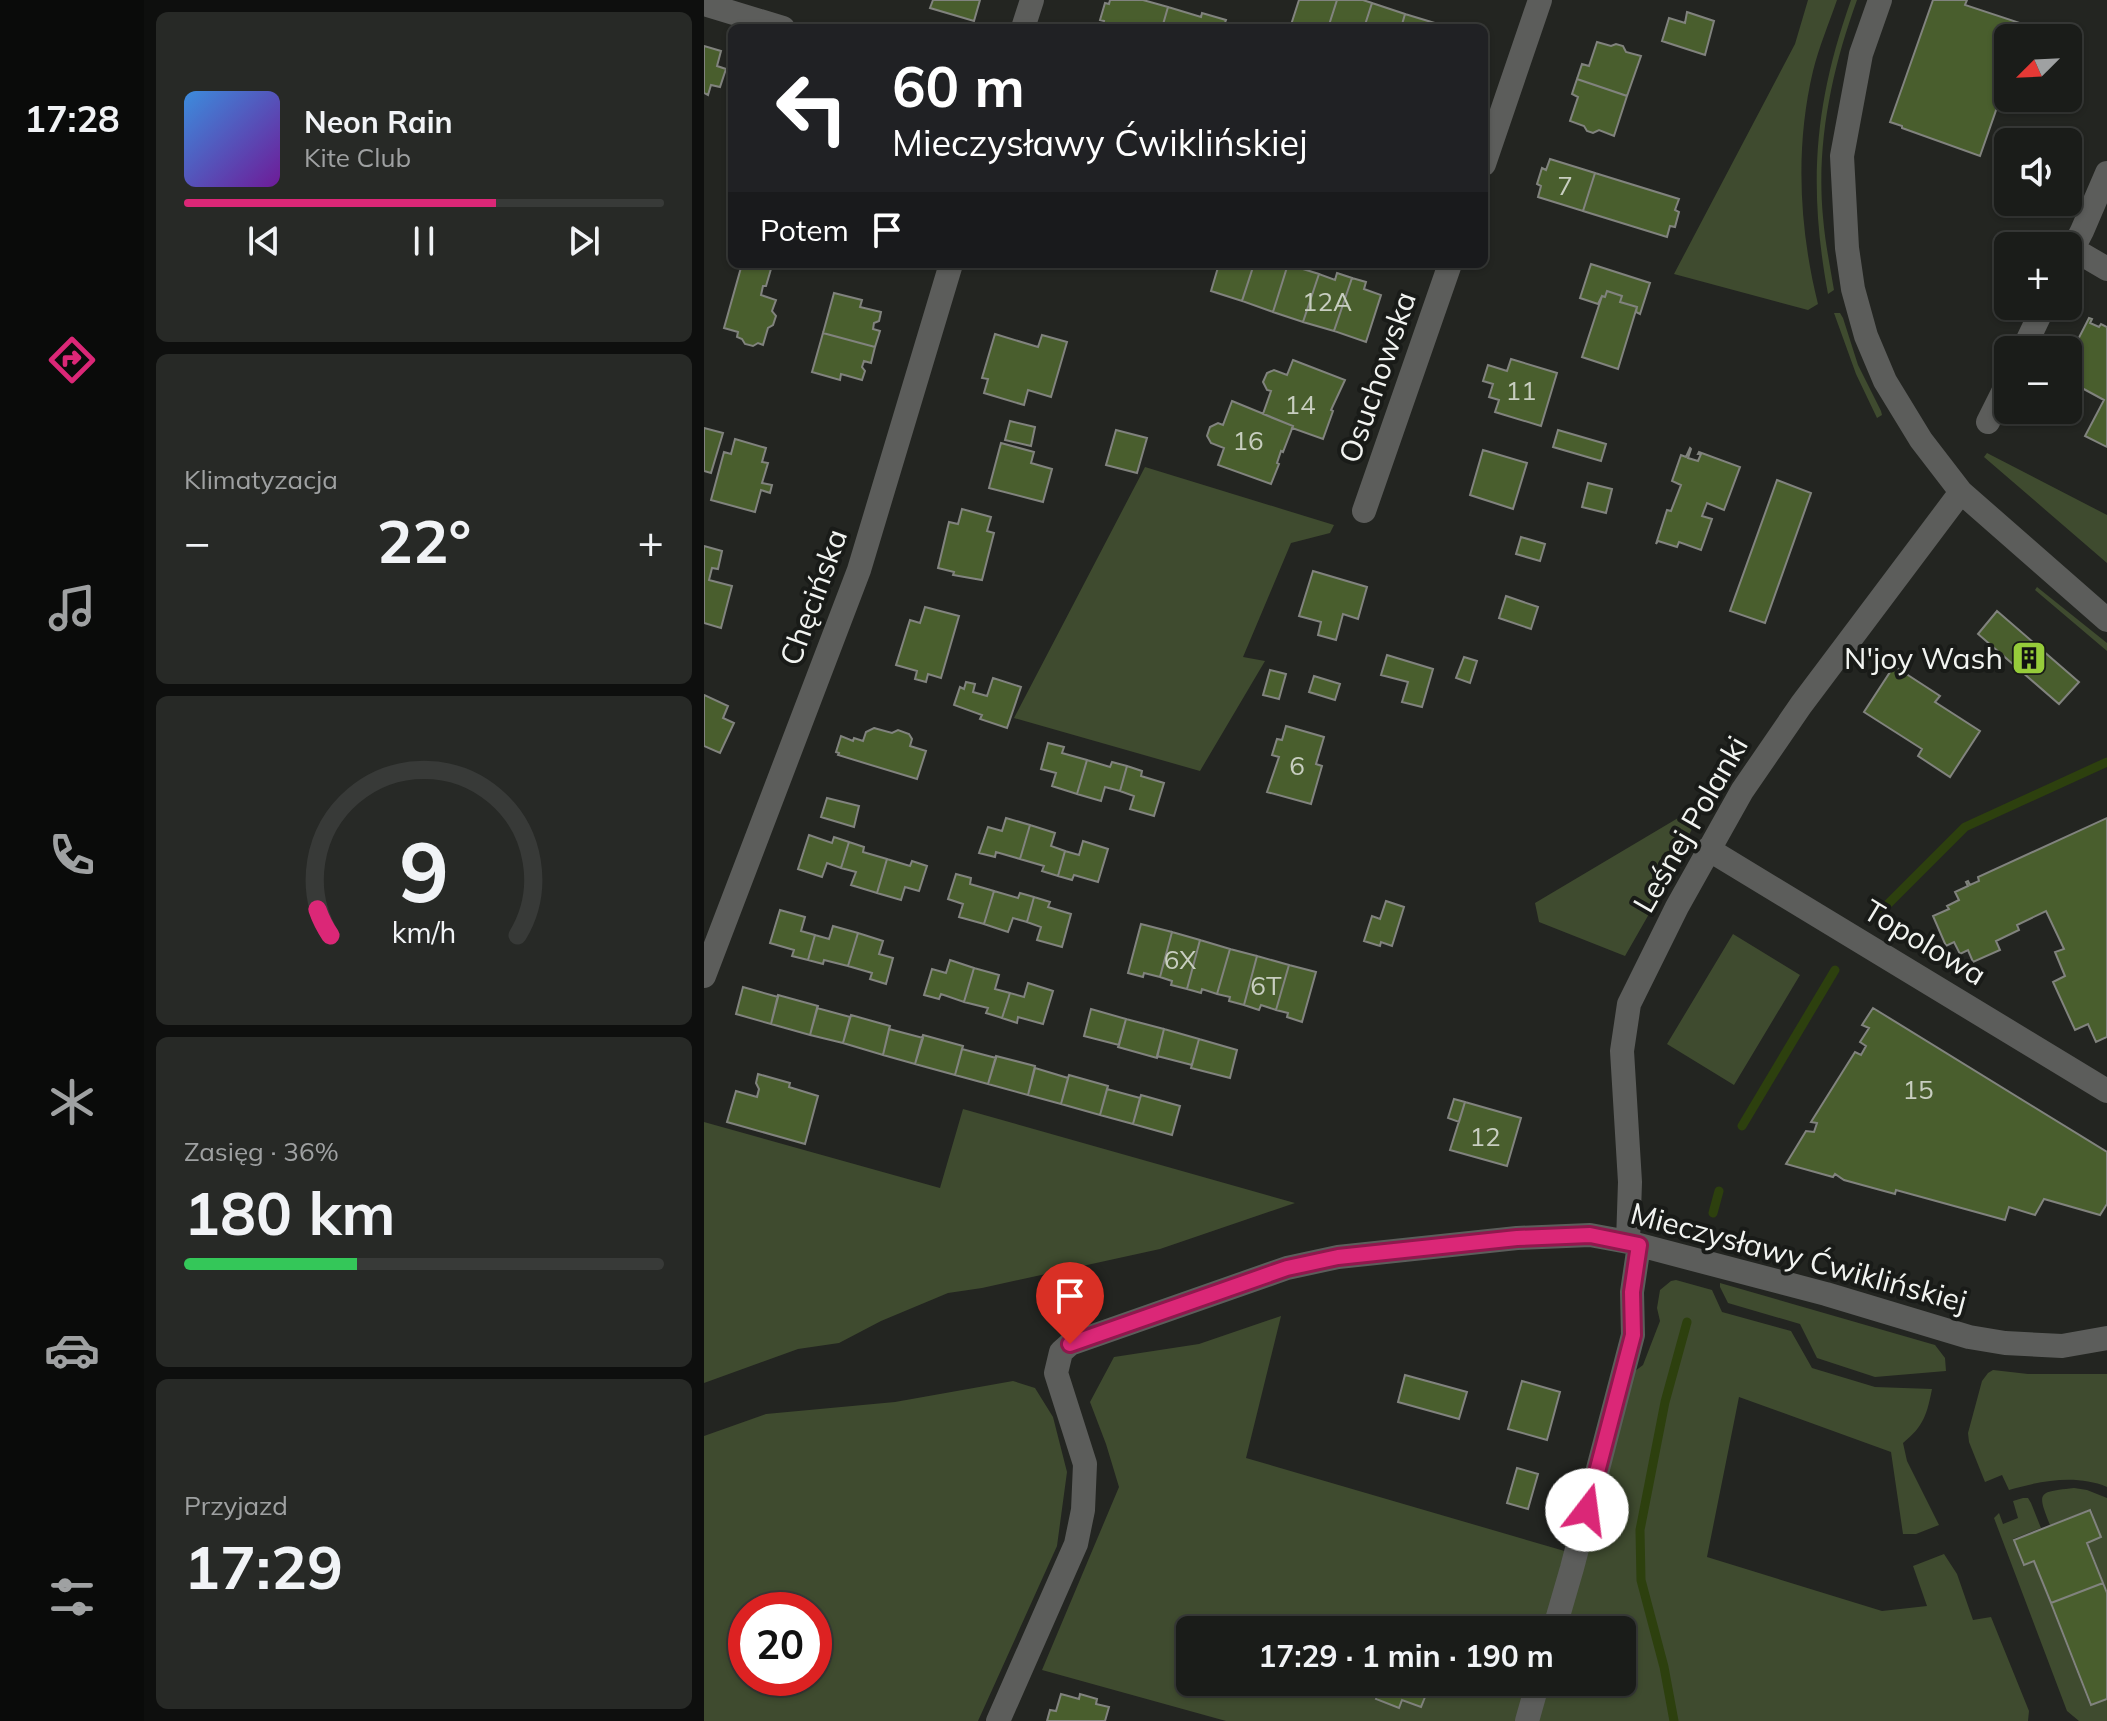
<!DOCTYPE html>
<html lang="pl">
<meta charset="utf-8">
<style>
:root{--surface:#1a1c19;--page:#272926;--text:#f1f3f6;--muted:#9fa1a2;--line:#383a38;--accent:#db2777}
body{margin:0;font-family:Mulish,sans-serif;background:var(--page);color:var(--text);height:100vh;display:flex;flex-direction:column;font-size:30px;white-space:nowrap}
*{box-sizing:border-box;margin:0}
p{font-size:26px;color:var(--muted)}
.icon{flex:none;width:44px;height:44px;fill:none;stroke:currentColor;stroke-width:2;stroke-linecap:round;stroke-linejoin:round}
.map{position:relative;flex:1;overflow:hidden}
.side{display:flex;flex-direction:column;gap:12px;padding:12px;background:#0e0f0e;width:560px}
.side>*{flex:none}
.hud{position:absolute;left:24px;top:24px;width:760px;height:244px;border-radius:12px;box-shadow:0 2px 6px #0004,0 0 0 2px var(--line);background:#202124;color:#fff;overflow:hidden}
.needle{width:52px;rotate:246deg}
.buttons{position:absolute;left:1290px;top:24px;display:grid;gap:16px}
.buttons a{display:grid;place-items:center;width:88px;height:88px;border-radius:12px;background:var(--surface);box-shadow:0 2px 6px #0004,0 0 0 2px var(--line);font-size:40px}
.speed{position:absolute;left:24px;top:1592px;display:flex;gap:16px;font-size:40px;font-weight:700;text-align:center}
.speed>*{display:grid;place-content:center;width:104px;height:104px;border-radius:50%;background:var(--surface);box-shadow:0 2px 6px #0004,0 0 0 2px var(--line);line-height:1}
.speed .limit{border:12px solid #d22;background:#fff;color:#111}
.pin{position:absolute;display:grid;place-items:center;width:68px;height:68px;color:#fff;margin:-82px -34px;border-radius:50% 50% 50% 0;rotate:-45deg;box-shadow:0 0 8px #0007}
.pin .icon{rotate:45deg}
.me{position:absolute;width:88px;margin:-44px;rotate:15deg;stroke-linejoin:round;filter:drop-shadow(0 0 6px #0008)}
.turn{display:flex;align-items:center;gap:28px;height:168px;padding:0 32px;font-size:36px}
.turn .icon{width:104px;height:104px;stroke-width:2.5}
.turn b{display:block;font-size:56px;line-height:68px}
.then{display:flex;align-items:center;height:76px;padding:0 32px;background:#0003;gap:16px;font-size:30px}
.big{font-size:60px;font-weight:700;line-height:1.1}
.side .widget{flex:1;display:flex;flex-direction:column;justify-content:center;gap:12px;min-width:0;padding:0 28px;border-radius:12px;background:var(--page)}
.side .dial{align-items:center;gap:0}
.dial svg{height:208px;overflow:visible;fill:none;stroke:var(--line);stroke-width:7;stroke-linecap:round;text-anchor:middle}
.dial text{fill:var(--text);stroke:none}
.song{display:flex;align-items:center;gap:24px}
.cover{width:96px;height:96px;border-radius:12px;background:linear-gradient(135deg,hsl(210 70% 55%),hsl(280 70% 35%))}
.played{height:8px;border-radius:4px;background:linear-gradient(90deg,var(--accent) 65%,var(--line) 65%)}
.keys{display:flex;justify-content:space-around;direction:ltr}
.heat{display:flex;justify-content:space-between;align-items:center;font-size:44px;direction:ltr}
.charge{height:12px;border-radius:6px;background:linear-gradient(90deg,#34c759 36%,var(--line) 0)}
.trip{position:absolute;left:472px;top:1616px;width:460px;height:80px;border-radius:12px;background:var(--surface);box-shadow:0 2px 6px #0004,0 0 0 2px var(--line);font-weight:700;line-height:80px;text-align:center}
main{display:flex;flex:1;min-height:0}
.dock{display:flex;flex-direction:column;width:144px;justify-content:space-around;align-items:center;background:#0a0b0a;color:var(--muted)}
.dock .icon{width:56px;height:56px}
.dock .selected{color:var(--accent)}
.dock b{font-size:36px;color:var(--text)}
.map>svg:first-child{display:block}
.green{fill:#3f4b2f;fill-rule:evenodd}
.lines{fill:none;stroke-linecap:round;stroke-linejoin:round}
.stream{stroke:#2d400e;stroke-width:9}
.building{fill:#495e2d;stroke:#81837e;stroke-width:2}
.minor{stroke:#5c5d5b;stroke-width:24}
.route-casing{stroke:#8e194d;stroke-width:20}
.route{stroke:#db2777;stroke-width:14}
.labels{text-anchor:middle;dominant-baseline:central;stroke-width:8;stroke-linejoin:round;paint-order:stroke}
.number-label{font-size:26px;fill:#c8cec0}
.street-label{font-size:30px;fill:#f2f4f1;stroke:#191b18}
.poi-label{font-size:30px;fill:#f2f4f1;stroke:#191b18;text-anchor:end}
</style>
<main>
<nav class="dock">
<b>17:28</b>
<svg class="icon selected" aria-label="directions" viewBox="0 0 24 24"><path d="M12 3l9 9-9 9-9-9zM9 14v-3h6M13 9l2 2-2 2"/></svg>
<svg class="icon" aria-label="music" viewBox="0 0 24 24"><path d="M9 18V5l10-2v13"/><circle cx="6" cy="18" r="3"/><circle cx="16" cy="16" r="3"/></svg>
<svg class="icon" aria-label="phone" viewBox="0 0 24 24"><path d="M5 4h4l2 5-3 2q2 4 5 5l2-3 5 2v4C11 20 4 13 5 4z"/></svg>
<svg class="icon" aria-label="climate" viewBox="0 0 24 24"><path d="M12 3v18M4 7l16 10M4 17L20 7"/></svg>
<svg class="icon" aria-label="car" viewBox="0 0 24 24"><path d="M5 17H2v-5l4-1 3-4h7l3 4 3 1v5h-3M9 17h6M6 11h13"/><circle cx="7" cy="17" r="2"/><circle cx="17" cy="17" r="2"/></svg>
<svg class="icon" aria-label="filters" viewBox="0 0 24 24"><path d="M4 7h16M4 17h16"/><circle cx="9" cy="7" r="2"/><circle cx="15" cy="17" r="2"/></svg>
</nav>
<section class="side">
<div class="widget">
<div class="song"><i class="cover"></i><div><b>Neon Rain</b><p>Kite Club</p></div></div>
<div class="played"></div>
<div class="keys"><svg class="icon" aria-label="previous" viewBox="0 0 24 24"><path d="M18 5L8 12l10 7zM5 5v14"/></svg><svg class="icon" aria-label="pause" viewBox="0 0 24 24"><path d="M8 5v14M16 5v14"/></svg><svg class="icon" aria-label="next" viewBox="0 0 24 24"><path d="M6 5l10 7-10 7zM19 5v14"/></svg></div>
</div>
<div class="widget"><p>Klimatyzacja</p>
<div class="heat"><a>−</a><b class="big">22°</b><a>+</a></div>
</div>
<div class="widget dial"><svg viewBox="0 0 100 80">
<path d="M14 69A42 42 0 1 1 86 69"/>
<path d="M14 69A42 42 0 0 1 9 59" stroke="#db2777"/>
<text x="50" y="56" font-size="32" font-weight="700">9</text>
<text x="50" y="72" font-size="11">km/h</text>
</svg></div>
<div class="widget"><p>Zasięg · 36%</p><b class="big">180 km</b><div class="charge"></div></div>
<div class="widget"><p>Przyjazd</p><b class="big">17:29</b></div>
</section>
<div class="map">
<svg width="1403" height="1721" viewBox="0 0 1403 1721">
<rect width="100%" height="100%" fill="#232521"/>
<path class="green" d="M1104 0H1133C1125 23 1115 47 1109 71 1091 147 1095 228 1114 304L1104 310 970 274 1091 44Z
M1147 0H1153C1128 69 1112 143 1119 217 1121 242 1126 266 1130 290L1124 294C1104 186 1110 104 1147 0Z
M1130 313H1136L1139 318 1154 365 1177 411 1178 415 1173 418 1152 374Z
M1283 453 1403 515V563L1280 457Z
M441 467 630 525 626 533 587 543 539 657 561 661 496 771 310 718Z
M1333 587 1403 643V651L1331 590Z
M1001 802 957 893 921 956 835 922 831 903Z
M1029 934 1096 975 1030 1085 963 1044Z
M259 1109 591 1203 456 1249 278 1288 244 1293 177 1321 135 1343 94 1349 0 1383V1122L236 1188Z
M972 1280 1008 1290 1018 1312 1087 1331 1108 1368 1171 1387 1228 1389C1223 1414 1220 1426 1199 1443L1203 1461 1235 1525 1212 1534H1199L1187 1452 1035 1397 1003 1557 1178 1611 1223 1606 1209 1566 1240 1554 1253 1574 1269 1620 1287 1617 1325 1711 1324 1721H827L840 1682H918V1630H857L923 1377 939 1365 956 1321 953 1308 956 1290 967 1281Z
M1016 1283 1231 1345 1241 1358 1242 1371 1171 1377 1113 1358 1096 1324 1024 1303 1016 1287Z
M577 1316 542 1458 864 1552 842 1630H486V1682H826L814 1721H522L338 1670 415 1487 402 1444 386 1402 410 1357 495 1344Z
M1289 1370 1324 1374H1403V1487C1372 1474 1336 1481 1305 1490L1298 1475 1281 1482 1265 1442 1264 1433 1278 1381 1284 1373Z
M309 1381 331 1388 349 1417 363 1472 353 1546 274 1721H0V1436L62 1414 191 1402ZM42 1610H110V1678H42Z
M1370 1488 1383 1490 1403 1498V1591L1384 1543 1397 1537 1387 1509 1346 1525C1333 1492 1333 1492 1370 1488Z
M1319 1498H1324L1327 1503 1337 1528 1309 1539 1319 1565 1330 1562 1386 1705 1403 1699V1721H1375L1363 1711 1290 1518 1295 1513 1299 1524 1314 1518 1309 1501Z"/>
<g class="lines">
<path class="stream" d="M1177 911 1261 827 1403 762
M1038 1126 1131 970
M1009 1213 1015 1191
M970 1721 960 1667 937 1580 936 1530 961 1402 983 1322"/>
</g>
<path class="building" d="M229 0H276L270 21 226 8Z
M406 0H439L464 7 458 28H398L400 21 396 20 401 3 405 4Z
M595 0H633L624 28H586Z
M633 0H659L668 3 660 28H624Z
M1229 0H1263L1261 5 1322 25 1317 38H1304V76L1276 156 1198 128V126L1186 122Z
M668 3 701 14 697 28H660Z
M464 7 497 17 498 13 522 20 519 28H458Z
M983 12 1010 21 1001 55 958 41 965 18 981 23Z
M701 14 734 24 733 28H697Z
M893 42 907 46 912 44 919 46 922 52 937 56 923 96 873 79 878 64 885 66Z
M0 46 17 51 13 66 22 69 16 87 7 85 4 95 0 93Z
M873 79 923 96 910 136 895 130 889 133 883 131 880 126 866 121 874 97 868 94Z
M846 159 891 173 879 211 834 197 837 186 833 184 838 168 842 170Z
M891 173 975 199 971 210 975 212 971 227 966 226 963 237 879 211Z
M38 264H65L64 268 67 269 62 286H59L57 295 72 300 68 311 72 316 69 325 64 328 59 345 54 343 49 346 41 344 38 339 33 337 34 332 20 328Z
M515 264H550L538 301 507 291Z
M550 264H584L569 312 538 301Z
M584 264H600L599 269 615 274 599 322 569 312Z
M887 264 946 283 936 314 932 312 933 307 916 302 918 296 903 291 901 297 898 296 894 304 876 298Z
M633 273 648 278 630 331 599 322 615 274 631 280Z
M648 278 662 282 660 289 677 295 662 342 630 331Z
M903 291 918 296 916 302 933 307 914 369 878 357 898 296 901 297Z
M130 293 158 300 156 307 177 312 175 321 170 323 169 329 176 331 171 347 119 333Z
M1385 318 1388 319 1386 323 1395 327 1397 324 1403 327V447L1381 436 1400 400 1365 381 1371 370 1364 366V359Z
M119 333 171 347 167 363 160 361 158 367 161 371 158 380 137 374 136 380 108 372Z
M291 334 334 347 338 335 363 342 347 397 324 390 320 405 280 393 284 379 278 378Z
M807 359 853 373 837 426 791 412 795 400 785 397 789 384 779 381 784 365 803 371Z
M589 360 641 380 627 410 629 411 619 439 588 428 589 426 559 414 567 391 563 390 559 382 563 373 570 370 583 375Z
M528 401 589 426 579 452 577 451 573 463 575 464 567 484 514 465 520 448 507 443 503 436 506 427 514 423 519 425Z
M306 421 331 427 327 446 301 440Z
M0 428 19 433 7 473 0 471Z
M412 430 443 438 433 473 402 465Z
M854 430 902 444 897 461 849 447Z
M31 439 62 448 58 462 64 463 58 483 68 485 66 493 57 490 51 512 7 500 20 452 27 454Z
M297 443 330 452 327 463 348 469 339 502 285 488Z
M986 448 987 449 984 458 994 461 997 454H994L995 452 1036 467 1020 510 1003 503 998 516 1008 519 997 550 975 542 973 547 954 541 952 544 963 510 967 511 977 485 968 481 977 455 982 457Z
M779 450 823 463 809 509 766 495Z
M1073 480 1107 493 1061 623 1026 611Z
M884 483 908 489 902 513 878 507Z
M258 509 287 517 283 531 290 533 278 580 249 575 250 572 234 568 245 522 254 524Z
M817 537 841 544 836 561 812 554Z
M0 546 18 551 14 569 8 568 5 580 28 586 17 628 0 623Z
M609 571 663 587 654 619 639 614 632 640 614 635 617 622 595 616Z
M802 596 834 607 827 629 795 618Z
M221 607 255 616 237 678 224 674 222 682 211 679 213 671 192 665 206 620 216 623Z
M1293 611 1375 682 1355 704 1274 634Z
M683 655 729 669 718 707 698 702 704 682 677 675Z
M760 657 773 661 766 683 752 678Z
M1190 666 1236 696 1231 702 1276 731 1246 777 1214 756 1218 749 1160 712Z
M566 670 582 674 575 699 559 695Z
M610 676 636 684 631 700 605 692Z
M289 678 317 687 303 728 276 719 278 715 250 705 256 687 260 689 262 682 271 684 269 692 283 696Z
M0 695 24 706 19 718 30 723 16 753 0 746Z
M582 726 620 737 612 764 618 766 607 804 563 792 575 757 568 755 573 739 578 740Z
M170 728 188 733 194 730 205 734 208 739 206 746 222 751 213 779 134 755 135 753 132 752 137 736 149 741 150 738 159 741 162 732Z
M344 743 360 747 358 753 383 760 373 794 348 786 352 773 337 769Z
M383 760 406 767 408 762 423 766 416 791 401 787 397 801 373 794Z
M423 766 438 771 437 776 460 783 450 816 426 809 430 796 416 791Z
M123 798 155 806 150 827 117 817Z
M302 818 326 825 316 859 292 852 291 857 275 853 284 827 298 831Z
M1403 818V1037L1392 1042 1384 1024 1371 1030 1349 982 1361 976 1351 952 1360 949 1342 911 1313 925 1315 930 1292 941 1296 950 1269 962 1264 950 1256 954 1250 942 1242 946 1229 916 1245 909 1243 906 1255 900 1251 892 1264 886 1262 882 1264 881 1266 885 1275 881 1274 877Z
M326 825 351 833 347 846 361 851 354 876 338 871 340 866 316 859Z
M105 835 128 843 130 837 145 842 137 868 123 863 118 877 94 869Z
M379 841 404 849 394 882 370 875 368 880 354 876 361 851 375 855Z
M145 842 160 847 159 852 183 859 173 893 147 885 152 872 137 868Z
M183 859 206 866 208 861 223 866 215 891 201 887 197 900 173 893Z
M252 874 267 878 266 884 290 891 280 924 255 917 259 904 244 899Z
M290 891 314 898 316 893 330 897 323 922 309 918 304 932 280 924Z
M330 897 346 902 344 907 367 914 358 947 333 940 337 927 323 922Z
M682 901 700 907 688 946 677 942 676 946 660 941 668 916 676 919Z
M76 910 101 917 97 931 111 935 104 960 88 956 90 950 66 943Z
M437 924 468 932 456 977 440 973 439 977 424 973Z
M129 926 154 933 144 966 120 960 119 964 104 960 111 935 125 939Z
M468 932 496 940 483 989 467 985 468 981 456 977Z
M154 933 179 941 175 954 189 958 182 984 166 979 168 973 144 966Z
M496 940 526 949 513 994 498 989 497 993 483 989Z
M526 949 553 956 540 1005 525 1001 526 997 513 994Z
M553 956 585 965 572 1010 557 1005 555 1010 540 1005Z
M246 960 270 968 260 1002 237 994 235 999 220 995 228 969 242 973Z
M585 965 612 972 598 1022 583 1017 584 1013 572 1010Z
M270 968 295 975 291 989 306 993 298 1018 282 1013 284 1008 260 1002Z
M324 983 349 991 339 1024 314 1017 313 1023 298 1018 306 993 320 997Z
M39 987 74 997 67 1024 32 1014Z
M74 995 114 1006 106 1035 67 1024Z
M113 1008 146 1017 139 1043 106 1035Z
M1169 1008 1403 1152V1204L1396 1215 1340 1199 1331 1215 1305 1207 1301 1220 1192 1190 1191 1194 1140 1180 1131 1174 1129 1177 1082 1164 1102 1131 1110 1132 1113 1123 1107 1122 1151 1052 1157 1055 1162 1046 1156 1042 1165 1028 1158 1025Z
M387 1009 422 1019 415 1045 380 1036Z
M147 1015 186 1026 179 1055 139 1043Z
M422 1019 460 1029 453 1058 414 1047Z
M185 1029 219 1038 211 1064 179 1055Z
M460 1029 495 1039 488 1065 453 1056Z
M219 1035 259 1046 251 1075 211 1064Z
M495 1039 533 1050 526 1078 487 1068Z
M258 1049 292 1058 284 1084 251 1075Z
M292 1056 331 1066 324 1095 284 1084Z
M331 1068 364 1078 357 1104 324 1095Z
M54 1074 86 1083 85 1087 114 1096 101 1144 23 1122 32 1091 53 1097 55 1089 52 1083Z
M365 1075 404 1086 396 1115 357 1104Z
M403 1089 436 1098 429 1124 396 1115Z
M437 1095 476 1106 468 1135 429 1124Z
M750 1099 761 1102 755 1122 744 1118Z
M761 1102 817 1118 803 1166 746 1150Z
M701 1375 763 1392 755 1419 694 1402Z
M818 1381 856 1392 843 1440 804 1429Z
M813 1468 834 1474 824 1509 803 1503Z
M1386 1510 1397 1537 1383 1543 1399 1583 1347 1603 1330 1561 1320 1565 1310 1540Z
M1399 1583 1403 1593V1699L1387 1705 1347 1603Z
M727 1682 717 1707 698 1700 695 1708 672 1699 675 1690 657 1683Z
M357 1694 375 1699 376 1694 393 1699 392 1704 405 1707 401 1721H343L346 1710 352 1711Z"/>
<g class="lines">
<path class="minor" d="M1176 0 1157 54 1138 156 1143 248 1149 289 1162 336 1181 381 1217 440 1257 492 1403 620
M0 4 79 28
M319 28 328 0
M780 164 836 0
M1369 249 1403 269
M1364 258 1378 231 1403 173
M1319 350 1340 306
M1284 422 1304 382
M660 511 746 264
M1004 849 1403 1091
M0 976 155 570 247 264
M924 1242 926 1182 918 1051 925 1004 973 907 1038 791 1097 705 1257 492
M850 1630 868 1568 929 1335 928 1292 935 1245
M294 1721 372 1544 379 1510 381 1464 352 1373 357 1352 366 1344 583 1268 634 1257 813 1238 886 1235 924 1242 1122 1294 1265 1337 1301 1343 1358 1346 1403 1338
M823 1721 834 1682"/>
</g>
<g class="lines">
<g class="route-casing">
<path id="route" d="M366 1344 583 1268 634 1257 813 1238 886 1235 935 1245 928 1292 929 1335 883 1510"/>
</g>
<use href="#route" class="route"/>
</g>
<defs>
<g id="building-square" transform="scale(1.8)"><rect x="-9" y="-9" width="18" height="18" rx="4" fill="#96cc3a" stroke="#191b18"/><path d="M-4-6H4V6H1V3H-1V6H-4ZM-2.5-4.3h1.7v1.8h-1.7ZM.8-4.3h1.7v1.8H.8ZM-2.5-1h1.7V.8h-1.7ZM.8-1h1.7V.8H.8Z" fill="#111"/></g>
</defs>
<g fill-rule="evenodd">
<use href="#building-square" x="1325" y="658"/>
</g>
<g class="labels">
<g class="number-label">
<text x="861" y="185">7</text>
<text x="623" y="301">12A</text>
<text x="817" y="390">11</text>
<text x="596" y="404">14</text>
<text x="544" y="440">16</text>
<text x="593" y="765">6</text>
<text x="476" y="959">6X</text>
<text x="562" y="985">6T</text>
<text x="1214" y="1089">15</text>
<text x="781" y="1136">12</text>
</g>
<g class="street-label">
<text transform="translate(673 377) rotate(-71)">Osuchowska</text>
<text transform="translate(109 597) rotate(-70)">Chęcińska</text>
<text transform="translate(986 824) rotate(-60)">Leśnej Polanki</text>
<text transform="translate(1221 942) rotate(31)">Topolowa</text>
<text transform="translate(1095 1257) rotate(15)">Mieczysławy Ćwiklińskiej</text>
</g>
<g class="poi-label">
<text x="1299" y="658">N'joy Wash</text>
</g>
</g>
</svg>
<div class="buttons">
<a><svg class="needle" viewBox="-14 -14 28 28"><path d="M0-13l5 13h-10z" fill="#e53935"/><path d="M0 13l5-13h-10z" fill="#9fa1a2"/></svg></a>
<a><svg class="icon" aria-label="sound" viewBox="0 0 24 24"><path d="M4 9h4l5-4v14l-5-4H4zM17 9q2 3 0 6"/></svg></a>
<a>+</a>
<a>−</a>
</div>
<div class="speed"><div class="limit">20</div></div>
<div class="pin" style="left:366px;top:1344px;background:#d93025"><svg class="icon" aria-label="arrive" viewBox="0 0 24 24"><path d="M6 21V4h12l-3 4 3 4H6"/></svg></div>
<svg class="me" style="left:883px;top:1510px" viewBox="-20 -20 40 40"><circle r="19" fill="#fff"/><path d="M0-13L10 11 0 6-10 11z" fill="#db2777"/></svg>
<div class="trip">17:29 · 1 min · 190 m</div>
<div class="hud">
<div class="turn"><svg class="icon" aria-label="left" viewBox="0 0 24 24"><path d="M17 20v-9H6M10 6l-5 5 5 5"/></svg><div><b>60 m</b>Mieczysławy Ćwiklińskiej</div></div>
<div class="then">Potem<svg class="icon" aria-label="arrive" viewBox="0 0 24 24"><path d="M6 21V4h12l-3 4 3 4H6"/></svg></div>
</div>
</div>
</main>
